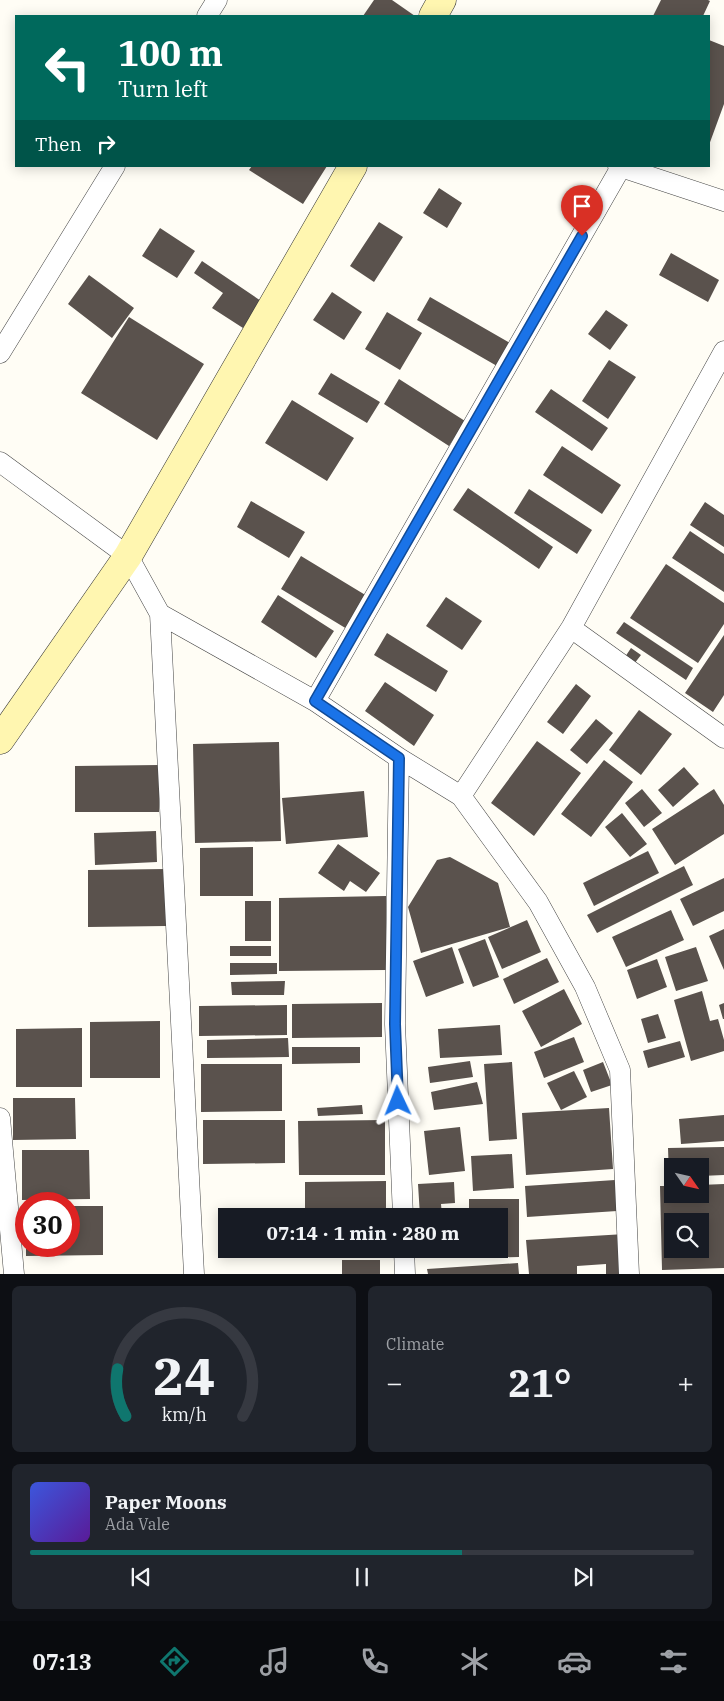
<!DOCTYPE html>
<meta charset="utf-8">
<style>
:root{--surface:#171b24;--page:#20242c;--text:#f1f3f6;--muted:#9ea1a6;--line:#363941;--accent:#0f766e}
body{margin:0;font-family:"IBM Plex Serif",serif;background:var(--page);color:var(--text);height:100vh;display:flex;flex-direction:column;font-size:19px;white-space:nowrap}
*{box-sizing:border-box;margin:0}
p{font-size:16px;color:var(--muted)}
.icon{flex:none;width:28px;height:28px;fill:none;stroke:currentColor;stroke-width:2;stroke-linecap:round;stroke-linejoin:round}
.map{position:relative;height:1274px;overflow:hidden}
.details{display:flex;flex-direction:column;gap:12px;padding:12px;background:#0d0f14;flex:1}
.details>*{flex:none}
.top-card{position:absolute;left:15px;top:15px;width:695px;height:152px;border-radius:0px;box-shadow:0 2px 12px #0003;background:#00695c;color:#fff;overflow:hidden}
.needle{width:32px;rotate:124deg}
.controls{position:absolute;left:664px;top:1158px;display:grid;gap:10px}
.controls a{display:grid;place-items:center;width:45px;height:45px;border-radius:0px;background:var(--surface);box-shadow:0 2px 12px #0003;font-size:25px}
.speed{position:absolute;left:15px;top:1192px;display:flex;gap:10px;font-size:25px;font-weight:700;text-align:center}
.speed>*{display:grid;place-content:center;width:65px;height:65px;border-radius:50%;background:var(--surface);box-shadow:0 2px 12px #0003;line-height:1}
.speed .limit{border:8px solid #d22;background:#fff;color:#111}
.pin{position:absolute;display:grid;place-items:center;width:42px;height:42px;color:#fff;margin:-51px -21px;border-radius:50% 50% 50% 0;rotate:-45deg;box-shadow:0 0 5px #0007}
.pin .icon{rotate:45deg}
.me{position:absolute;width:55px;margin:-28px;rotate:358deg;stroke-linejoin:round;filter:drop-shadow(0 0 4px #0008)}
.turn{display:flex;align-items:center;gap:18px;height:105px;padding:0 20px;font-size:22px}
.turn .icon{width:65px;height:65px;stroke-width:2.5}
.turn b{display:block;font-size:35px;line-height:42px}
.then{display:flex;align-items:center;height:48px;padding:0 20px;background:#0003;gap:10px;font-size:19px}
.big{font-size:38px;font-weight:700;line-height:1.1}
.details .tile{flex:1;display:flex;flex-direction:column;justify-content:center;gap:8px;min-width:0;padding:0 18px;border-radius:8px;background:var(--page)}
.details .dial{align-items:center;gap:0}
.dial svg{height:130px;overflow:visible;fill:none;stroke:var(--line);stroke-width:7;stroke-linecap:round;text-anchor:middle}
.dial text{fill:var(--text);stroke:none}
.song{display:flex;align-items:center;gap:15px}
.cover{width:60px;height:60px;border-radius:8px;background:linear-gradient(135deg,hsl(230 70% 55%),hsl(270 70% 35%))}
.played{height:5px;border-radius:2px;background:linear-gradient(90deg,var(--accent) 65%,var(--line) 65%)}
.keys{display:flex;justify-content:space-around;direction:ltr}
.heat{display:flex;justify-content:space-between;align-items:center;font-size:28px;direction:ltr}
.details .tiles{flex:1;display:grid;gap:12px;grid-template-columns:1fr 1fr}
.tile:last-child{grid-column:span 2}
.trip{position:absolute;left:218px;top:1208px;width:290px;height:50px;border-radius:0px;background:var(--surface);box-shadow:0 2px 12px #0003;font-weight:700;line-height:50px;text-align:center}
.menu{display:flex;height:80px;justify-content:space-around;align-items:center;background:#090b0e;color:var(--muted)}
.menu .icon{width:35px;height:35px}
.menu .selected{color:var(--accent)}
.menu b{font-size:22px;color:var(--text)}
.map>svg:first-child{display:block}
.building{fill:#5a524d;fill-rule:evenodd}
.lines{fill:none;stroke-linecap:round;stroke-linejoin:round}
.minor-casing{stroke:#444;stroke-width:21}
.secondary-casing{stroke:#333;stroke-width:29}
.minor{stroke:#fff;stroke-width:20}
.secondary{stroke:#fff6b0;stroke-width:28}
.route-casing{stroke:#114b97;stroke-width:12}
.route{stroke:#1a73e8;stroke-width:9}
</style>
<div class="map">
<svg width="724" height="1274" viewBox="0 0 724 1274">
<rect width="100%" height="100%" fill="#fffdf5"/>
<path class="building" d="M374 0H392L415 16H363Z
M661 0H708L710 1 703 16H653Z
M709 40 724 46V104L709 145Z
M252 166H327L303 204 249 170Z
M439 188 462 203 447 228 423 213Z
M379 222 403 237 374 282 350 266Z
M160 228 195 251 177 278 142 256Z
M671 253 719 280 708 302 659 275Z
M202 261 261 301 243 328 212 308 223 293 194 273Z
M89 275 134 308 112 338 68 304Z
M332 292 362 312 344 340 313 320Z
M430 297 510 343 497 366 417 320Z
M606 310 628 325 610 350 588 334Z
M387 312 422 333 400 370 365 349Z
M129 317 204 364 157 440 81 393Z
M609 360 636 377 608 419 582 401Z
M331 373 380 402 367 423 318 394Z
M399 379 465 421 449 446 384 404Z
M551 389 608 428 592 451 535 412Z
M292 400 354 438 327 481 265 443Z
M562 446 621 485 602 514 543 475Z
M468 488 553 547 539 569 453 510Z
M529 489 592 530 577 554 514 513Z
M251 501 305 532 289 558 237 527Z
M705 502 724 515V547L690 525Z
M690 531 724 554V592L672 558Z
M301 556 367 596 347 629 281 589Z
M666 564 724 603V624L698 663 630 618Z
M278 595 334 631 316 658 261 622Z
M446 597 482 621 462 650 426 626Z
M624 622 693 668 686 680 616 633Z
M387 633 448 671 436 692 374 655Z
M724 635V695L713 712 685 693Z
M631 648 641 655 634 664 625 657Z
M385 682 434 715 414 746 365 711Z
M576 684 591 696 563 734 547 722Z
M639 710 672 734 641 775 609 750Z
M596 719 613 733 587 764 570 750Z
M537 741 581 773 534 836 491 803Z
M279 742 281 841 195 843 193 744Z
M604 760 633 782 591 837 561 814Z
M159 765V812H75V766Z
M684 767 699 784 673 807 658 790Z
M642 789 662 813 644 827 625 803Z
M714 789 724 805V834L675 865 652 829Z
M364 791 368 837 286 844 282 798Z
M622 813 647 844 630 857 605 827Z
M156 831 157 862 95 865 94 833Z
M338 844 380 873 366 892 350 881 344 891 318 873Z
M253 847V896H200V848Z
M648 851 659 873 594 906 583 883Z
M450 857 498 883 510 927 421 953 408 907 437 860Z
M684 866 693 885 597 933 587 915Z
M166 869V926L88 927V870Z
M724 878V911L693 926 680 899Z
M386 896V970L279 971V898Z
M245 901H271V941H245Z
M671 910 684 940 626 967 612 937Z
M527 920 541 952 502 969 488 937Z
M724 929V970L709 936Z
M485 939 499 977 473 987 458 949Z
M230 946H271V956H230Z
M452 947 464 983 426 997 413 961Z
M696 947 708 981 676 991 665 957Z
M547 958 559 982 514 1004 503 979Z
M657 959 667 987 637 999 627 970Z
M230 963H277V974L230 975Z
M285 981 284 995H232L231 982Z
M564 989 582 1024 541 1047 522 1011Z
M702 991 710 1021 718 1019 724 1040V1051L691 1061 674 1000Z
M382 1003V1037L292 1038V1004Z
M724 1003V1019H723L719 1005Z
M287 1005V1035L199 1036V1006Z
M658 1014 666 1038 648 1043 641 1019Z
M160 1021V1078H90V1022Z
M500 1025 502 1055 440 1058 438 1029Z
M82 1028V1087H16V1029Z
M574 1037 584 1062 544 1078 534 1052Z
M288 1038 289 1057 207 1058V1040Z
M680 1041 685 1057 648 1068 643 1051Z
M292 1047H360V1063L292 1064Z
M470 1061 473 1077 430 1083 428 1067Z
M512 1062 517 1139 489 1141 484 1064Z
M603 1062 612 1085 591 1092 583 1070Z
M201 1064H282V1111L201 1112Z
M574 1071 587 1097 561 1110 547 1083Z
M477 1082 483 1104 434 1110 431 1092Z
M13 1098H75L76 1139 13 1140Z
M362 1105 363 1114 318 1116 317 1108Z
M609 1108 613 1169 526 1175 522 1113Z
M724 1115V1141L681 1144 679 1119Z
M203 1120H285V1163L203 1164Z
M385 1120V1175H299L298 1121Z
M460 1127 465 1171 429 1175 424 1131Z
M724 1147V1175L700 1176V1166H672V1177H669L668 1148Z
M22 1150H89L90 1199 22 1200Z
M512 1154 514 1188 473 1191 471 1156Z
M615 1180 617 1211 527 1217 525 1186Z
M386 1181V1215H305V1182Z
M454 1182 455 1203 441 1204 442 1216H420L418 1184Z
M724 1184V1268L662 1270 660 1186H672V1194H700V1185ZM672 1221H700V1249H672Z
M469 1199H519V1257L446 1258V1249H499V1216H469Z
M69 1206H103V1255L26 1256V1246H69Z
M625 1234 627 1274H606V1264L577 1266V1274H529L526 1240Z
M342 1260H380V1274H342Z
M518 1263 519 1274H428L427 1269Z"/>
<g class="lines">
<g class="minor-casing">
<path id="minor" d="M207 16 217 0
M618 166 724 201
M0 353 115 166
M0 462 128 556 160 614 315 701 399 758 461 796 538 902 585 987 620 1070 629 1274
M160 614 194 1274
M571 628 724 738
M315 701 621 167
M399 758 395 1024 403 1216
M461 796 571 628 724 351
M0 1118 14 1274
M404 1249 405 1274"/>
</g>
<g class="secondary-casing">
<path id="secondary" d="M433 16 442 0
M0 740 128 556 353 166"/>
</g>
<use href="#minor" class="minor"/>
<use href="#secondary" class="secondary"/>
</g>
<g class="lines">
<g class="route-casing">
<path id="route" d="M398 1101 395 1024 399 758 315 701 582 236"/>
</g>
<use href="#route" class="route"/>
</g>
</svg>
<div class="controls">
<a><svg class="needle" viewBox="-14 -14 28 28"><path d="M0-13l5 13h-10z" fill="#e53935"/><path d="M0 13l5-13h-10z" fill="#9ea1a6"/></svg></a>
<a><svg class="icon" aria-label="search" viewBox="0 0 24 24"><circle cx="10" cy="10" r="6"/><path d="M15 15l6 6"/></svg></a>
</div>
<div class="speed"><div class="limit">30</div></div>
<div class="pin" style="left:582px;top:236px;background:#d93025"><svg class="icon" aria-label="arrive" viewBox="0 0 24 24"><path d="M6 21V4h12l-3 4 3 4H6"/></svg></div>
<svg class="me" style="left:398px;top:1101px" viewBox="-20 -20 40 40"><path d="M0-17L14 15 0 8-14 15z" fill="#1a73e8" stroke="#fff" stroke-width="4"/></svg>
<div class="trip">07:14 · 1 min · 280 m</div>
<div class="top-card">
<div class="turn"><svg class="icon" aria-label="left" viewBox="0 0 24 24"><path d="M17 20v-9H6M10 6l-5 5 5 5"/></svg><div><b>100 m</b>Turn left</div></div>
<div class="then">Then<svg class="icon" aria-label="right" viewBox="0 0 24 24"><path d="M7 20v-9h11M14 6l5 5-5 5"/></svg></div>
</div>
</div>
<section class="details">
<div class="tiles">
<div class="tile dial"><svg viewBox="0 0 100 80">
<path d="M14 69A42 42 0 1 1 86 69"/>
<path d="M14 69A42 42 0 0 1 9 40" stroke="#0f766e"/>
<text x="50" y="56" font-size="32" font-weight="700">24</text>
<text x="50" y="72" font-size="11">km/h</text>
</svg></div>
<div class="tile"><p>Climate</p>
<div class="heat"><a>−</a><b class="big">21°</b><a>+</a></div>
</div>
<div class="tile">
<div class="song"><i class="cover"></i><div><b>Paper Moons</b><p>Ada Vale</p></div></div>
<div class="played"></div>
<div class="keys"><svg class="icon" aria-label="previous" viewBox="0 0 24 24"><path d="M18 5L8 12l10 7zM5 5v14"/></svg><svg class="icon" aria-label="pause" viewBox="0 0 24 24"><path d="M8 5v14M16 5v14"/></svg><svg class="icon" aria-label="next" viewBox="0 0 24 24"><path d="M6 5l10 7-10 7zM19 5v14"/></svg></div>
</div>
</div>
</section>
<nav class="menu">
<b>07:13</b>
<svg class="icon selected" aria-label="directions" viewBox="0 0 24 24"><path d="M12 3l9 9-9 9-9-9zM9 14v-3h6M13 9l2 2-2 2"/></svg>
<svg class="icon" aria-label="music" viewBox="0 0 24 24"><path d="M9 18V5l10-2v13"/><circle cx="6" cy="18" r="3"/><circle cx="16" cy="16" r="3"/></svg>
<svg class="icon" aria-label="phone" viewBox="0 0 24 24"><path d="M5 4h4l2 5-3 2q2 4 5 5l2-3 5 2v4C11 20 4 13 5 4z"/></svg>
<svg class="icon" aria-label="climate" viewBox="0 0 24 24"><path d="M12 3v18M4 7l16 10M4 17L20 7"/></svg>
<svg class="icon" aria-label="car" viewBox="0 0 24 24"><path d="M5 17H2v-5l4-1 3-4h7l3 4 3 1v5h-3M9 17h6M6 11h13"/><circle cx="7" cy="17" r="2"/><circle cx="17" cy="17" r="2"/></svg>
<svg class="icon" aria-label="filters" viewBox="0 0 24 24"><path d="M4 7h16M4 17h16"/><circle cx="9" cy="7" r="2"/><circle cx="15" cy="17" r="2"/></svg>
</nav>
